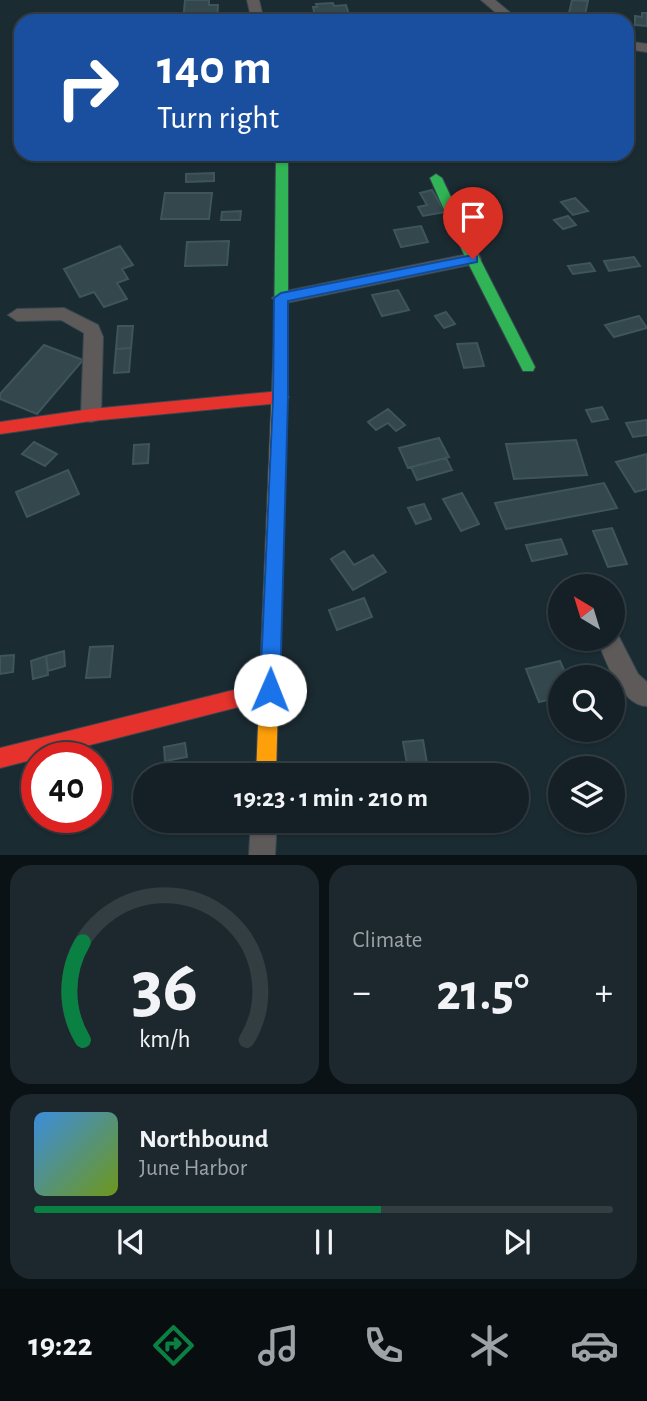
<!DOCTYPE html>
<meta charset="utf-8">
<style>
:root{--surface:#142026;--page:#1d282e;--text:#f1f3f6;--muted:#9da3a7;--line:#333e43;--accent:#0b8043}
body{margin:0;font-family:"Alegreya Sans",sans-serif;background:var(--page);color:var(--text);height:100vh;display:flex;flex-direction:column;font-size:26px;white-space:nowrap}
*{box-sizing:border-box;margin:0}
p{font-size:23px;color:var(--muted)}
.icon{flex:none;width:38px;height:38px;fill:none;stroke:currentColor;stroke-width:2;stroke-linecap:round;stroke-linejoin:round}
.map{position:relative;height:855px;overflow:hidden}
.sheet{display:flex;flex-direction:column;gap:10px;padding:10px;background:#0b1215;flex:1}
.sheet>*{flex:none}
.guide{position:absolute;left:14px;top:14px;width:620px;height:147px;border-radius:21px;box-shadow:0 2px 5px #0004,0 0 0 2px var(--line);background:#1a4fa0;color:#fff;overflow:hidden}
.needle{width:46px;rotate:322deg}
.fabs{position:absolute;left:548px;top:574px;display:grid;gap:14px}
.fabs a{display:grid;place-items:center;width:77px;height:77px;border-radius:50%;background:var(--surface);box-shadow:0 2px 5px #0004,0 0 0 2px var(--line);font-size:35px}
.speed{position:absolute;left:21px;top:742px;display:flex;gap:14px;font-size:35px;font-weight:700;text-align:center}
.speed>*{display:grid;place-content:center;width:91px;height:91px;border-radius:50%;background:var(--surface);box-shadow:0 2px 5px #0004,0 0 0 2px var(--line);line-height:1}
.speed .limit{border:10px solid #d22;background:#fff;color:#111}
.pin{position:absolute;display:grid;place-items:center;width:60px;height:60px;color:#fff;margin:-72px -30px;border-radius:50% 50% 50% 0;rotate:-45deg;box-shadow:0 0 7px #0007}
.pin .icon{rotate:45deg}
.me{position:absolute;width:77px;margin:-38px;rotate:1deg;stroke-linejoin:round;filter:drop-shadow(0 0 5px #0008)}
.turn{display:flex;align-items:center;gap:24px;height:147px;padding:0 28px;font-size:32px}
.turn .icon{width:91px;height:91px;stroke-width:2.5}
.turn b{display:block;font-size:49px;line-height:60px}
.big{font-size:52px;font-weight:600;line-height:1.1}
.sheet .tile{flex:1;display:flex;flex-direction:column;justify-content:center;gap:10px;min-width:0;padding:0 24px;border-radius:21px;background:var(--page)}
.sheet .dial{align-items:center;gap:0}
.dial svg{height:182px;overflow:visible;fill:none;stroke:var(--line);stroke-width:7;stroke-linecap:round;text-anchor:middle}
.dial text{fill:var(--text);stroke:none}
.song{display:flex;align-items:center;gap:21px}
.cover{width:84px;height:84px;border-radius:10px;background:linear-gradient(135deg,hsl(210 70% 55%),hsl(80 70% 35%))}
.played{height:7px;border-radius:4px;background:linear-gradient(90deg,var(--accent) 60%,var(--line) 60%)}
.keys{display:flex;justify-content:space-around;direction:ltr}
.heat{display:flex;justify-content:space-between;align-items:center;font-size:38px;direction:ltr}
.sheet .tiles{flex:1;display:grid;gap:10px;grid-template-columns:1fr 1fr}
.tile:last-child{grid-column:span 2}
.trip{position:absolute;left:133px;top:763px;width:396px;height:70px;border-radius:35px;background:var(--surface);box-shadow:0 2px 5px #0004,0 0 0 2px var(--line);font-weight:600;line-height:70px;text-align:center}
.dock{display:flex;height:112px;justify-content:space-around;align-items:center;background:#080d0f;color:var(--muted)}
.dock .icon{width:49px;height:49px}
.dock .selected{color:var(--accent)}
.dock b{font-size:32px;color:var(--text)}
.map>svg:first-child{display:block}
.building{fill:#34474d;stroke:#3d555b;stroke-width:2}
.lines{fill:none;stroke-linecap:round;stroke-linejoin:round}
.lane-casing{stroke:#364851;stroke-width:1}
.street-casing{stroke:#364851;stroke-width:2}
.fast-casing{stroke:#364851;stroke-width:2}
.slow-casing{stroke:#364851;stroke-width:2}
.jam-casing{stroke:#364851;stroke-width:2}
.lane{fill:#5e5a59;fill-rule:evenodd}
.street{fill:#5e5a59;fill-rule:evenodd}
.fast{fill:#30b455;fill-rule:evenodd}
.slow{fill:#ff9f0a;fill-rule:evenodd}
.jam{fill:#e5322d;fill-rule:evenodd}
.route{fill:#1a73e8;stroke:#114b97;stroke-width:2}
</style>
<div class="map">
<svg width="647" height="855" viewBox="0 0 647 855">
<rect width="100%" height="100%" fill="#1b2b32"/>
<path class="building" d="M185 0H209V5H218L217 21H183Z
M572 0 588 1 585 15 569 13Z
M333 3 334 6 346 5 351 21H316L313 7H317L316 4Z
M642 13H647V26L635 25V16L642 17Z
M385 14 388 21H366L364 16Z
M481 154H505L506 159H481Z
M214 173V181L186 182V174Z
M432 190 445 212 423 216 418 207 427 205 420 193Z
M165 193H212L209 219H161Z
M575 198 588 211 573 215 561 202Z
M241 211 240 220H221L222 212Z
M568 216 576 225 563 229 554 220Z
M421 226 428 242 401 247 394 230Z
M229 241 227 265 185 266 187 242Z
M120 246 133 265 122 269 128 279 117 283 127 299 104 307 94 292 80 297 64 269Z
M634 257 640 266 609 271 604 261Z
M590 263 595 271 573 274 568 266Z
M398 290 409 310 382 316 372 295Z
M446 312 455 324 444 328 435 316Z
M639 316 647 328 614 337 605 325Z
M118 326H133L131 348 116 349Z
M477 343 484 366 464 368 457 344Z
M44 345 83 360 37 414 0 399V394Z
M131 348 129 372 114 373 116 349Z
M602 407 608 419 592 422 586 410Z
M388 409 405 425 396 431 388 423 376 430 368 422Z
M647 420V435L633 437 626 423Z
M439 438 449 457 408 468 399 448Z
M576 440 587 475 514 479 506 444Z
M34 442 57 454 45 466 22 454Z
M149 444 148 463 133 464 134 445Z
M647 454V489L635 492 616 462Z
M446 458 452 470 417 480 411 467Z
M68 470 79 494 27 517 16 492Z
M604 483 617 508 506 529 495 503Z
M462 493 479 524 461 531 443 499Z
M424 504 431 519 416 524 408 508Z
M612 528 627 564 608 567 593 531Z
M561 539 567 554 532 561 526 545Z
M344 551 354 565 373 555 386 572 353 590 331 559Z
M364 598 372 617 337 630 329 610Z
M113 646 110 677 86 678 90 647Z
M64 651 65 666 48 671 46 656Z
M14 655 13 672 0 674V656Z
M46 656 48 675 33 679 31 661Z
M560 661 567 677H560V697L539 702 526 669Z
M423 740 429 775H409L403 742Z
M185 743 187 757 165 761 164 747Z"/>
<g class="lines">
<g class="lane-casing">
<path id="lane" d="M297 13H301L304 21H298Z"/>
</g>
<g class="street-casing">
<path id="street" d="M247 0H259L264 21H252Z
M481 0H495L520 21H506Z
M626 41 647 44V52L626 49Z
M473 253 479 255 481 259 479 263 281 304 272 298 281 292Z
M64 308 98 325 103 337 101 415 98 420 91 422 84 420 81 415 84 333 61 320 17 321 8 315 17 309Z
M612 630 616 631 638 674 647 682V706C621 706 605 659 597 639H612Z
M251 821H277L275 855H249Z"/>
</g>
<g class="fast-casing">
<path id="fast" d="M276 154H288V342L281 347 274 342Z
M436 174 442 178 480 259 535 367 533 371H523L466 259 430 178Z"/>
</g>
<g class="slow-casing">
<path id="slow" d="M281 337 288 342 276 775H256L274 342Z"/>
</g>
<g class="jam-casing">
<path id="jam" d="M281 391 289 397 281 403 91 421 0 434V422L91 409Z
M270 681 277 683 280 690 277 697 270 699 0 768V748Z"/>
</g>
<use href="#lane" class="lane"/>
<use href="#street" class="street"/>
<use href="#fast" class="fast"/>
<use href="#slow" class="slow"/>
<use href="#jam" class="jam"/>
</g>
<path class="route" d="M473 255 477 256V262L288 301V397L280 690 277 697 270 700 263 697 260 690 273 397 274 298 281 293Z"/>
</svg>
<div class="fabs">
<a><svg class="needle" viewBox="-14 -14 28 28"><path d="M0-13l5 13h-10z" fill="#e53935"/><path d="M0 13l5-13h-10z" fill="#9da3a7"/></svg></a>
<a><svg class="icon" aria-label="search" viewBox="0 0 24 24"><circle cx="10" cy="10" r="6"/><path d="M15 15l6 6"/></svg></a>
<a><svg class="icon" aria-label="layers" viewBox="0 0 24 24"><path d="M12 4l9 5-9 5-9-5zM3 14l9 5 9-5"/></svg></a>
</div>
<div class="speed"><div class="limit">40</div></div>
<div class="pin" style="left:473px;top:259px;background:#d93025"><svg class="icon" aria-label="arrive" viewBox="0 0 24 24"><path d="M6 21V4h12l-3 4 3 4H6"/></svg></div>
<svg class="me" style="left:270px;top:690px" viewBox="-20 -20 40 40"><circle r="19" fill="#fff"/><path d="M0-13L10 11 0 6-10 11z" fill="#1a73e8"/></svg>
<div class="trip">19:23 · 1 min · 210 m</div>
<div class="guide">
<div class="turn"><svg class="icon" aria-label="right" viewBox="0 0 24 24"><path d="M7 20v-9h11M14 6l5 5-5 5"/></svg><div><b>140 m</b>Turn right</div></div>
</div>
</div>
<section class="sheet">
<div class="tiles">
<div class="tile dial"><svg viewBox="0 0 100 80">
<path d="M14 69A42 42 0 1 1 86 69"/>
<path d="M14 69A42 42 0 0 1 14 26" stroke="#0b8043"/>
<text x="50" y="56" font-size="32" font-weight="700">36</text>
<text x="50" y="72" font-size="11">km/h</text>
</svg></div>
<div class="tile"><p>Climate</p>
<div class="heat"><a>−</a><b class="big">21.5°</b><a>+</a></div>
</div>
<div class="tile">
<div class="song"><i class="cover"></i><div><b>Northbound</b><p>June Harbor</p></div></div>
<div class="played"></div>
<div class="keys"><svg class="icon" aria-label="previous" viewBox="0 0 24 24"><path d="M18 5L8 12l10 7zM5 5v14"/></svg><svg class="icon" aria-label="pause" viewBox="0 0 24 24"><path d="M8 5v14M16 5v14"/></svg><svg class="icon" aria-label="next" viewBox="0 0 24 24"><path d="M6 5l10 7-10 7zM19 5v14"/></svg></div>
</div>
</div>
</section>
<nav class="dock">
<b>19:22</b>
<svg class="icon selected" aria-label="directions" viewBox="0 0 24 24"><path d="M12 3l9 9-9 9-9-9zM9 14v-3h6M13 9l2 2-2 2"/></svg>
<svg class="icon" aria-label="music" viewBox="0 0 24 24"><path d="M9 18V5l10-2v13"/><circle cx="6" cy="18" r="3"/><circle cx="16" cy="16" r="3"/></svg>
<svg class="icon" aria-label="phone" viewBox="0 0 24 24"><path d="M5 4h4l2 5-3 2q2 4 5 5l2-3 5 2v4C11 20 4 13 5 4z"/></svg>
<svg class="icon" aria-label="climate" viewBox="0 0 24 24"><path d="M12 3v18M4 7l16 10M4 17L20 7"/></svg>
<svg class="icon" aria-label="car" viewBox="0 0 24 24"><path d="M5 17H2v-5l4-1 3-4h7l3 4 3 1v5h-3M9 17h6M6 11h13"/><circle cx="7" cy="17" r="2"/><circle cx="17" cy="17" r="2"/></svg>
</nav>
